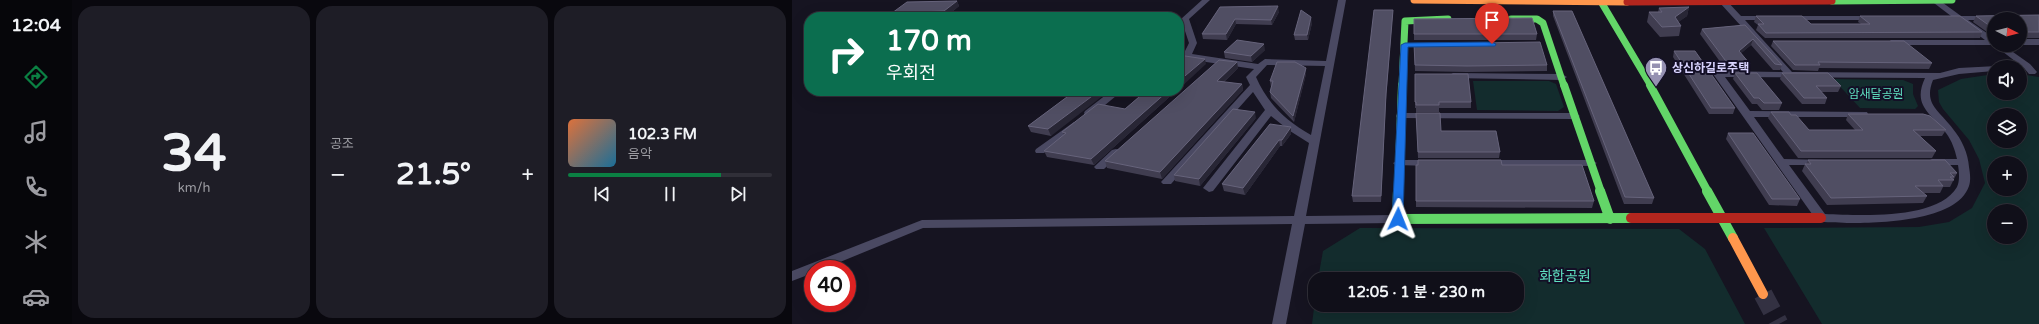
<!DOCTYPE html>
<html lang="ko">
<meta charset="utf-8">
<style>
:root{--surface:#100f19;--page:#1e1d26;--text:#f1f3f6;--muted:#9c9ca2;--line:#302f38;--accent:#0b8043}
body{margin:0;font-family:"Varela Round","Noto Sans KR",sans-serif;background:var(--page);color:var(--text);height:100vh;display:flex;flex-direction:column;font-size:15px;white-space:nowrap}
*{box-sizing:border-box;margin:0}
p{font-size:13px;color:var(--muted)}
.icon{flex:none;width:22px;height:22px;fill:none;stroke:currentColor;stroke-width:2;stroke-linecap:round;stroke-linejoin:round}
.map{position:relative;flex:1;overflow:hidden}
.details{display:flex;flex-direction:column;gap:6px;padding:6px;background:#09080e;width:720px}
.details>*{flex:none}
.guide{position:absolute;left:12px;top:12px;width:380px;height:84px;border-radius:16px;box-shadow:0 4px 16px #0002,0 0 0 1px var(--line);background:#0b6e4f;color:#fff;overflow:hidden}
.needle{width:26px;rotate:96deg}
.buttons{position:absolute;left:1195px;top:12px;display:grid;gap:8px}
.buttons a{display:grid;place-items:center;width:40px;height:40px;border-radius:50%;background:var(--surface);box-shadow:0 4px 16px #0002,0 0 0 1px var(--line);font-size:20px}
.speed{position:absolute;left:12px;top:260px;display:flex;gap:8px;font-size:20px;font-weight:700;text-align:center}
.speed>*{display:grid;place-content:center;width:52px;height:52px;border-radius:50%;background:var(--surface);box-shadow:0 4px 16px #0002,0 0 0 1px var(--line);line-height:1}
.speed .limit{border:6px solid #d22;background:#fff;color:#111}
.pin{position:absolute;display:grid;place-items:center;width:34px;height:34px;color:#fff;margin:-41px -17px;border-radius:50% 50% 50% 0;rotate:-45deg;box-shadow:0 0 4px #0007}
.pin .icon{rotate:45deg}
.me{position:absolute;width:44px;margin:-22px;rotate:2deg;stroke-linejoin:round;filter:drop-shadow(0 0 3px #0008)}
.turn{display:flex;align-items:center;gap:14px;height:84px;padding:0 16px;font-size:18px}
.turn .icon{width:52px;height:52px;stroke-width:2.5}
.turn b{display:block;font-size:28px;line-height:34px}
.big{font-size:30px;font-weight:700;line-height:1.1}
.details .widget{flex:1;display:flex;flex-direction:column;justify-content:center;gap:6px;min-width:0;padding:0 14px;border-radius:16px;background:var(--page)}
.details .dial{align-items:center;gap:0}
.dial b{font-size:52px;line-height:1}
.song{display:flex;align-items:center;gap:12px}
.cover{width:48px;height:48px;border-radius:6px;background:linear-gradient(135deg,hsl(20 70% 55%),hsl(200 70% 35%))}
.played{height:4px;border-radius:2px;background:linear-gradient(90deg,var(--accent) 75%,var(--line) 75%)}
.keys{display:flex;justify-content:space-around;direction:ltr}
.heat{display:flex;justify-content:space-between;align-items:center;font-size:22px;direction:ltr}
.details .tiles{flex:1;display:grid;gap:6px;grid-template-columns:repeat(3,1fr)}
.trip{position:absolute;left:516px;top:272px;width:216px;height:40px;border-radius:16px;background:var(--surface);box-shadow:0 4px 16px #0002,0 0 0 1px var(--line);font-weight:700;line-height:40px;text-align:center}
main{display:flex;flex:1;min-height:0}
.dock{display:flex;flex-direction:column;width:72px;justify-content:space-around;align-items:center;background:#06060a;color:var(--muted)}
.dock .icon{width:28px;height:28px}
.dock .current{color:var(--accent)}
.dock b{font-size:18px;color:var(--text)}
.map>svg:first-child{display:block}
.green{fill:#132c2d;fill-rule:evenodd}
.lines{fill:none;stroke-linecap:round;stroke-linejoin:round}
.secondary-tunnel{stroke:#333142;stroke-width:19;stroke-dasharray:19 10;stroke-linecap:butt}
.street{fill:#4a4962;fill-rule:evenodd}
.fast-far2{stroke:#63d668;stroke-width:7}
.fast-far1{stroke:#63d668;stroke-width:8}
.fast{stroke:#63d668;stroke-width:10}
.slow-far1{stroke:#ff974d;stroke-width:7}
.slow{stroke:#ff974d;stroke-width:10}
.jam-far1{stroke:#b3261e;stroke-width:7}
.jam{stroke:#b3261e;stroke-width:10}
.wall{fill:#403d50}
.shaded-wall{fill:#282635}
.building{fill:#504e63;stroke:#66637b}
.route{fill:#1a73e8;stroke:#114b97}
.labels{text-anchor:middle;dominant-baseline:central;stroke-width:4;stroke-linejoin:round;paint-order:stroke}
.poi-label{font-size:12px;font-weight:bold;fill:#d9d4ff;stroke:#130f26;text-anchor:start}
.park-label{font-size:12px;fill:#5fe0c0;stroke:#130f26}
.near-park-label{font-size:14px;fill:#5fe0c0;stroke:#130f26}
</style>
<main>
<nav class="dock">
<b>12:04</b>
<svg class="icon current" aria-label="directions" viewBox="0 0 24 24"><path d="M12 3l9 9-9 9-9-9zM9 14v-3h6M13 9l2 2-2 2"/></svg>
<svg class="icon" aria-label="music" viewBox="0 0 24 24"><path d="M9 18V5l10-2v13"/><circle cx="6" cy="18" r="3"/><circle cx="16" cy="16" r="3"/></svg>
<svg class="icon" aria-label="phone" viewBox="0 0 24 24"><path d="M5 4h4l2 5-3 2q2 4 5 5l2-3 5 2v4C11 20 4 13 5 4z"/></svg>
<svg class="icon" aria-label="climate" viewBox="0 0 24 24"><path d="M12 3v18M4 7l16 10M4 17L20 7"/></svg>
<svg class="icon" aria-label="car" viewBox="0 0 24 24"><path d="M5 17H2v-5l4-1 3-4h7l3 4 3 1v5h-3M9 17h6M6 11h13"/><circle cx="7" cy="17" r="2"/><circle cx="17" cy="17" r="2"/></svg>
</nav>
<section class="details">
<div class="tiles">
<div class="widget dial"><b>34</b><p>km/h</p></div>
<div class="widget"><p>공조</p>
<div class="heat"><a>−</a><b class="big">21.5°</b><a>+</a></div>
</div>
<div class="widget">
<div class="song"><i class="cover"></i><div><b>102.3 FM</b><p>음악</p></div></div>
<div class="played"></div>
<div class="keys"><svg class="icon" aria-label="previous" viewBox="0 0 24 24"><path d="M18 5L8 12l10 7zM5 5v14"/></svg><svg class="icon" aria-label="pause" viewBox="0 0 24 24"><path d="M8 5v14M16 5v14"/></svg><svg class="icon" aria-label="next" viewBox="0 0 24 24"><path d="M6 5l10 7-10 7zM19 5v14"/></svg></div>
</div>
</div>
</section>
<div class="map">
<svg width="1247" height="324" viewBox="0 0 1247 324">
<rect width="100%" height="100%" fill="#161421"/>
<path class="green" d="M1202 74V93H1228V74L1247 77V324H1030L972 228 1127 227 1157 222 1180 208 1193 183 1187 159 1177 140 1151 109 1147 102 1146 90 1169 79ZM1202 115H1228V141H1202ZM1202 163H1228V189H1202ZM1202 211H1228V237H1202Z
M1041 79 1111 80 1121 84V94L1126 106 1123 109 1068 108Z
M681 81H757L764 84 772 107 766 111 685 110Z
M568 228 887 229 913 249 953 324H520L523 300V305H725V279H526L531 251Z"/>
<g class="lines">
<path class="secondary-tunnel" d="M971 294 987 324"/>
<path class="street" d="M410 0H418L397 19 405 43 400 54 466 64 473 59 534 61 546 0H554L514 216 605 215 609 216 611 219 609 222 605 223 513 224 494 324H480L500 224 131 228 31 269H21V273L0 281V271L130 220 502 216 517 143 498 131 479 116 421 191 417 192 411 188 473 110 461 92 379 184H371L369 182 458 85 454 77 462 69 387 58V52L392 53 397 43 389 19ZM475 65 533 66 519 135C493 120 476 104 464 77Z
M928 0H934L949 16H981V20H953L1000 72 1148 73 1167 68 1205 66 1202 67V71L1167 74 1141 80C1131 105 1148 111 1161 129 1170 140 1176 153 1177 167 1178 173 1179 180 1177 186 1165 222 1086 223 1055 223 1045 222 1034 223 1025 221L921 74 926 71 991 72 928 3ZM933 77 1133 78C1120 106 1139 113 1154 133 1160 141 1163 150 1165 159H1140L1134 162 1140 165H1166C1167 171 1168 181 1165 187 1145 221 1066 215 1033 214L997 165H1029L1034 162 1033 160 992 159 962 117H1071L1075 116 1076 114 1075 112 958 111Z
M1138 0H1147L1169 16H1201L1202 18 1198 20H1176L1202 38V45H1096L1095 43 1099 40H1193L1166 20H1154V16H1159Z
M994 16H1082L1086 18 1082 20H994Z
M1228 39H1247V45H1228Z
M1202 45H1211L1238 64 1245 72 1243 74H1237L1232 68Z
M661 73 770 74 775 77 770 80 658 78 656 76Z
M319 91H330L301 115H293L292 113 293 111Z
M609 113H783L788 116 783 119 605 118 604 116 605 114Z
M282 122 287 125 286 127 252 153H244L243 151 244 149Z
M324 149 328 150 329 152 328 154 312 169H304L302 167 304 165 320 150Z
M607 160H641L647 163 641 166 603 165 601 163Z
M696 160H799L805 163 799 166 692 165 690 163Z"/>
<path class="fast-far2" d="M808 0 859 86
M1040 1 1160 0
M719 19H745L751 23 772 86
M610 86 613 21 656 19"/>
<path class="fast-far1" d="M772 85 809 192
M858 85 916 192
M606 192 610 85"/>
<path class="fast" d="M606 191 605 219 839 218
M808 191 818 219
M915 191 941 238"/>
<path class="slow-far1" d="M622 0 835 2"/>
<path class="slow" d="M941 238 971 294"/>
<path class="jam-far1" d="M835 2 1040 1"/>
<path class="jam" d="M839 218H1029"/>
</g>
<path class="wall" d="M165 1 167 6 154 17H102L100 13Z
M428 7 487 12 480 25 444 24 435 40 411 39 410 34Z
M897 7 895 16 886 22 889 26 887 36 868 37 855 22 857 12H866L867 8Z
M601 10 594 100 589 202H561L560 196Z
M761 11 862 198 860 204H832L761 16Z
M1247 15V38H1228V19H1202V37L1181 22 1184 16Z
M964 16 1019 24H1069L1066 22 1068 16 1190 32 1188 38H973L964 30 966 25 962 22Z
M622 19 745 34 744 40H622Z
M520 23 516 40H503L502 35Z
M953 25 990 65 988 70H981L959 45 949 53 958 64 956 70H934L908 34 910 29Z
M981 41 1140 63 1137 69 1027 68 1026 71 1001 70 979 46Z
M622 44 755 65V71L675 72 623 71Z
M473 50 460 62 433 58 432 52Z
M882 51 943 108 941 114H917L881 57Z
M445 62 446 68 432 82 450 84 451 90 370 179 315 168 313 161Z
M514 68V74L502 122 479 98 478 92 479 87 478 81Z
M943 73 990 103 987 110H970L965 104H960L941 79Z
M990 73 1049 86 1046 92H1029L1035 98 1033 104H1010L988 79Z
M623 74 679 102V108H647V112H624V108H623Z
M283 91 259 136 239 132 236 126Z
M330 91H384L302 165 255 157 252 151 272 135 270 132 333 109 349 95 331 92Z
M979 112 999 115 1017 130H1063L1054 120 1056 114 1154 130 1150 136H1128L1144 151 1140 158H1006L976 118Z
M624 113 649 131 708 152 707 158H626Z
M464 118 408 186 383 181 382 175Z
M478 124 499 134 490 146H488L453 195 432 191 430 184Z
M936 133 1008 199 1005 206 977 205 934 139Z
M1016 160 1165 173 1158 187H1151L1148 193H1131L1135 196 1131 203 1035 205 1010 171 1013 164H1014Z
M624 165H710L802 201 800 208 624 207Z"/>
<path class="shaded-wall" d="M165 1 167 6 154 17 152 11Z
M486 6 487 12 480 25 479 20Z
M897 7 895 16 880 27 883 17Z
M601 10 594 100 589 202V196L594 94Z
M519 17 520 23 516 40 515 35Z
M443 19 444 24 435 40 434 34Z
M961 39 959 45 945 57 947 51Z
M472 44 473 50 460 62 459 56Z
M413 59 414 64 387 89V81Z
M445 62 446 68 426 87 425 81Z
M514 68V74L502 122 501 116Z
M450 84 451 90 370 179 368 172Z
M307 91H317L259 136 256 129Z
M376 91H384L302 165 299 159Z
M463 112 464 118 408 186 407 179Z
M499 127V134L490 146V140Z
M487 140 488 146 453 195 451 188Z"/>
<path class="building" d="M165 1 152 11 100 13 115 2Z
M486 6 479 20 443 19 434 34H410L428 7Z
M897 7 883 17 889 26 870 27 857 12H870L867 8Z
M509 10 519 17 515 35H502Z
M582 10H601L594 94 589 196H560Z
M761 11H780L862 198 833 197Z
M1247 15V32H1228V19H1202V29L1184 16Z
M964 16H1010L1019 24H1078L1068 16H1168L1190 32 974 33 966 24H972Z
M740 18 745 34H622V19Z
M953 25 990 65 983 64 961 39 947 51 958 64H936L910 29Z
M445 40 472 44 459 56 432 52Z
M981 41H1112L1140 63 1026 62 1028 65H1003Z
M748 42 755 65 675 66 623 65 622 44Z
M882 51H903L943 108H919Z
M393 56 413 59 387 81V61Z
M427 60 445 62 425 81 450 84 368 172 313 161Z
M485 62H503L514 68 501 116 478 92 481 81H478Z
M943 73H965L990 103H972L967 98H962Z
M990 73H1036L1049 86H1024L1035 98H1012Z
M623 74H676L679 102H647V105H624V102H623Z
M283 91H307L256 129 236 126Z
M354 91H376L299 159 252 151 274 133 270 132 306 104 333 109Z
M441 109 463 112 407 179 382 175Z
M979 112H997L999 115H1004L1017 130H1071L1056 114H1131L1138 116 1154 130H1121L1144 151H1009Z
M624 113H648L649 131H704L708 152H626Z
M478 124 499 127 490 140H487L451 188 430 184Z
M936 133H961L1008 199H980Z
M626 160H709L710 165H790L802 201H624V165H626Z
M1016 160H1153L1165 173H1158L1162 177H1158L1162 180H1146L1151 186H1123L1135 196 1039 198 1013 164H1019Z"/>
<path class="route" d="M700 42 704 44 703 46 616 47 611 219 609 221H602L600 219 609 45 613 43Z"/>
<defs>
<g id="bus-pin" transform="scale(1.15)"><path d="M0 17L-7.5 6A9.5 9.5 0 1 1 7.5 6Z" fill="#9591b1" stroke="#130f26"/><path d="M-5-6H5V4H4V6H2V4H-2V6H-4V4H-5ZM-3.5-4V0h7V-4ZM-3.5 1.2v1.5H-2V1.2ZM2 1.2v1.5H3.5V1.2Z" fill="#fff"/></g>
</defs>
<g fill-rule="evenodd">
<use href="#bus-pin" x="864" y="68"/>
</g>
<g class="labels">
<g class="poi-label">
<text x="880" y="68">상신하길로주택</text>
</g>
<g class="park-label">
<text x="1084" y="94">암새달공원</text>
</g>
<g class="near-park-label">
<text x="773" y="276">화합공원</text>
</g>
</g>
</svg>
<div class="buttons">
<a><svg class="needle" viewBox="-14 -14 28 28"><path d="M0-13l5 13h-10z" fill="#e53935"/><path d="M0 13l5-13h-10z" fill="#9c9ca2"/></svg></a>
<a><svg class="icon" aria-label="sound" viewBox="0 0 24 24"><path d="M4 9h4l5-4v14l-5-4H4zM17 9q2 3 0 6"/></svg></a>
<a><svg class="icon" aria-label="layers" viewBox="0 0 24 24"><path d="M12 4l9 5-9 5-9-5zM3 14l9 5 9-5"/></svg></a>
<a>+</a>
<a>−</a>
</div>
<div class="speed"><div class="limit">40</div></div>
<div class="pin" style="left:700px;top:44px;background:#d93025"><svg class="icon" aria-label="arrive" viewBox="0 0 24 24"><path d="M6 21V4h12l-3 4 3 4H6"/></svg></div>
<svg class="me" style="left:606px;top:219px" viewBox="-20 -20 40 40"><path d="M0-17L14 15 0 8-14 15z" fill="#1a73e8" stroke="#fff" stroke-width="4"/></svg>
<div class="trip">12:05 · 1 분 · 230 m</div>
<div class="guide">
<div class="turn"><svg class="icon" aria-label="right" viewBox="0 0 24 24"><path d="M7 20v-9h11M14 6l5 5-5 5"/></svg><div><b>170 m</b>우회전</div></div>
</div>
</div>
</main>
